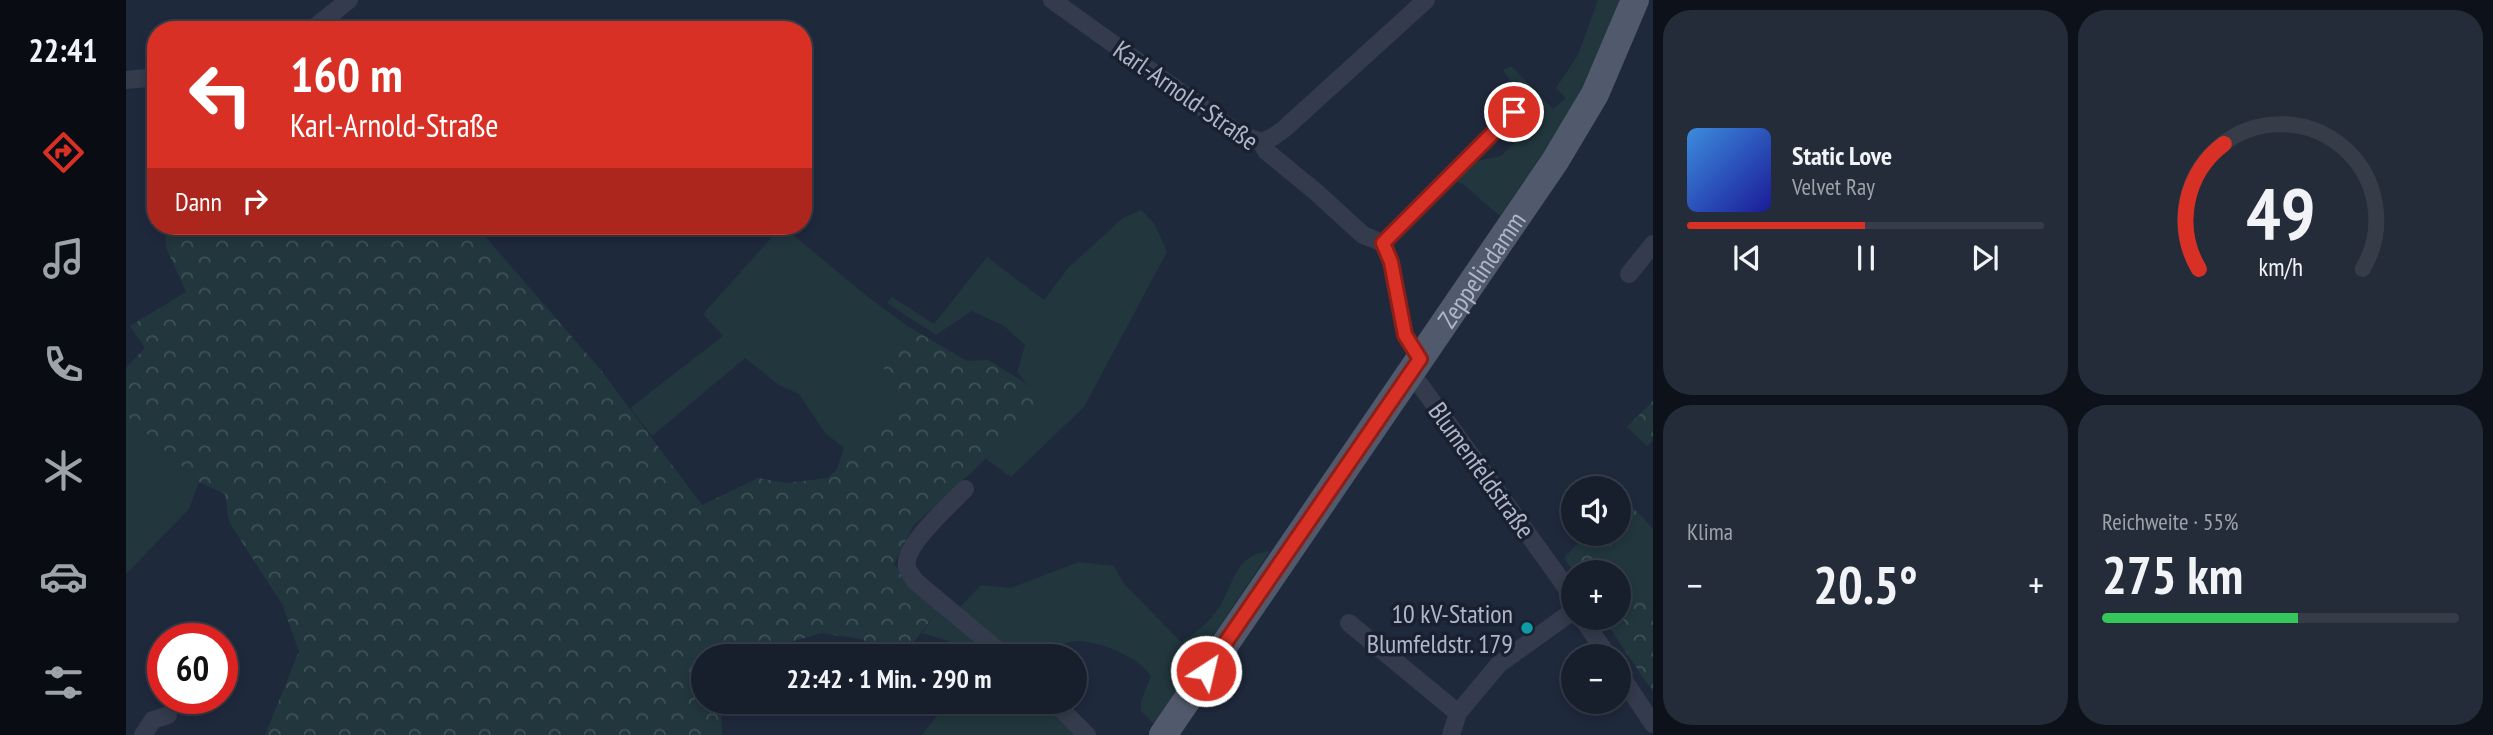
<!DOCTYPE html>
<html lang="de">
<meta charset="utf-8">
<style>
:root{--surface:#171f2d;--page:#242c39;--text:#f1f3f6;--muted:#9ea2aa;--line:#363d49;--accent:#d93025}
body{margin:0;font-family:"PT Sans Narrow",sans-serif;background:var(--page);color:var(--text);height:100vh;display:flex;flex-direction:column;font-size:26px;white-space:nowrap}
*{box-sizing:border-box;margin:0}
p{font-size:23px;color:var(--muted)}
.icon{flex:none;width:38px;height:38px;fill:none;stroke:currentColor;stroke-width:2;stroke-linecap:round;stroke-linejoin:round}
.map{position:relative;flex:1;overflow:hidden}
.drawer{display:flex;flex-direction:column;gap:10px;padding:10px;background:#0d1119;width:840px}
.drawer>*{flex:none}
.hud{position:absolute;left:21px;top:21px;width:665px;height:214px;border-radius:28px;box-shadow:0 4px 10px #0003,0 0 0 2px var(--line);background:#d93025;color:#fff;overflow:hidden}
.buttons{position:absolute;left:1435px;top:476px;display:grid;gap:14px}
.buttons a{display:grid;place-items:center;width:70px;height:70px;border-radius:50%;background:var(--surface);box-shadow:0 4px 10px #0003,0 0 0 2px var(--line);font-size:35px}
.speed{position:absolute;left:21px;top:623px;display:flex;gap:14px;font-size:35px;font-weight:700;text-align:center}
.speed>*{display:grid;place-content:center;width:91px;height:91px;border-radius:50%;background:var(--surface);box-shadow:0 4px 10px #0003,0 0 0 2px var(--line);line-height:1}
.speed .limit{border:10px solid #d22;background:#fff;color:#111}
.pin{position:absolute;display:grid;place-items:center;width:60px;height:60px;color:#fff;margin:-30px;border:4px solid #fff;border-radius:50%;box-shadow:0 2px 7px #0007}
.me{position:absolute;width:77px;margin:-38px;rotate:35deg;stroke-linejoin:round;filter:drop-shadow(0 0 5px #0008)}
.turn{display:flex;align-items:center;gap:24px;height:147px;padding:0 28px;font-size:32px}
.turn .icon{width:91px;height:91px;stroke-width:2.5}
.turn b{display:block;font-size:49px;line-height:60px}
.then{display:flex;align-items:center;height:66px;padding:0 28px;background:#0003;gap:14px;font-size:26px}
.big{font-size:52px;font-weight:700;line-height:1.1}
.drawer .widget{flex:1;display:flex;flex-direction:column;justify-content:center;gap:10px;min-width:0;padding:0 24px;border-radius:28px;background:var(--page)}
.drawer .dial{align-items:center;gap:0}
.dial svg{height:182px;overflow:visible;fill:none;stroke:var(--line);stroke-width:7;stroke-linecap:round;text-anchor:middle}
.dial text{fill:var(--text);stroke:none}
.song{display:flex;align-items:center;gap:21px}
.cover{width:84px;height:84px;border-radius:10px;background:linear-gradient(135deg,hsl(210 70% 55%),hsl(240 70% 35%))}
.played{height:7px;border-radius:4px;background:linear-gradient(90deg,var(--accent) 50%,var(--line) 50%)}
.keys{display:flex;justify-content:space-around;direction:ltr}
.heat{display:flex;justify-content:space-between;align-items:center;font-size:38px;direction:ltr}
.charge{height:10px;border-radius:5px;background:linear-gradient(90deg,#34c759 55%,var(--line) 0)}
.drawer .tiles{flex:1;display:grid;gap:10px;grid-template-columns:repeat(2,1fr)}
.trip{position:absolute;left:565px;top:644px;width:396px;height:70px;border-radius:35px;background:var(--surface);box-shadow:0 4px 10px #0003,0 0 0 2px var(--line);font-weight:700;line-height:70px;text-align:center}
main{display:flex;flex:1;min-height:0}
.tabs{display:flex;flex-direction:column;width:126px;justify-content:space-around;align-items:center;background:#090c12;color:var(--muted)}
.tabs .icon{width:49px;height:49px}
.tabs .current{color:var(--accent)}
.tabs b{font-size:32px;color:var(--text)}
.map>svg:first-child{display:block}
.green{fill:#21373d}
.forest{fill:url(#forest-crowns)}
.lines{fill:none;stroke-linecap:round;stroke-linejoin:round}
.service{stroke:#333b4c;stroke-width:9}
.minor{stroke:#333b4c;stroke-width:18}
.primary{stroke:#515a6c;stroke-width:28}
.route-casing{stroke:#8d1f18;stroke-width:18}
.route{stroke:#d93025;stroke-width:12}
.culture-dot{fill:#0f9aa8;stroke:#192130;stroke-width:2.5}
.labels{text-anchor:middle;dominant-baseline:central;stroke-width:7;stroke-linejoin:round;paint-order:stroke}
.street-label{font-size:26px;fill:#aeb6c8;stroke:#192130}
.poi-label{font-size:26px;fill:#aeb6c8;stroke:#192130;text-anchor:end}
</style>
<main>
<nav class="tabs">
<b>22:41</b>
<svg class="icon current" aria-label="directions" viewBox="0 0 24 24"><path d="M12 3l9 9-9 9-9-9zM9 14v-3h6M13 9l2 2-2 2"/></svg>
<svg class="icon" aria-label="music" viewBox="0 0 24 24"><path d="M9 18V5l10-2v13"/><circle cx="6" cy="18" r="3"/><circle cx="16" cy="16" r="3"/></svg>
<svg class="icon" aria-label="phone" viewBox="0 0 24 24"><path d="M5 4h4l2 5-3 2q2 4 5 5l2-3 5 2v4C11 20 4 13 5 4z"/></svg>
<svg class="icon" aria-label="climate" viewBox="0 0 24 24"><path d="M12 3v18M4 7l16 10M4 17L20 7"/></svg>
<svg class="icon" aria-label="car" viewBox="0 0 24 24"><path d="M5 17H2v-5l4-1 3-4h7l3 4 3 1v5h-3M9 17h6M6 11h13"/><circle cx="7" cy="17" r="2"/><circle cx="17" cy="17" r="2"/></svg>
<svg class="icon" aria-label="filters" viewBox="0 0 24 24"><path d="M4 7h16M4 17h16"/><circle cx="9" cy="7" r="2"/><circle cx="15" cy="17" r="2"/></svg>
</nav>
<div class="map">
<svg width="1527" height="735" viewBox="0 0 1527 735">
<defs>
<pattern id="forest-crowns" width="20" height="18" patternUnits="userSpaceOnUse" patternTransform="scale(1.75)"><rect width="20" height="18" fill="#21373d"/><path d="M2 6a3 3 0 1 1 6 0M12 15a3 3 0 1 1 6 0" fill="none" stroke="#3f5258"/></pattern>
</defs>
<rect width="100%" height="100%" fill="#1f293c"/>
<path class="green" d="M1472 0H1496L1470 65 1431 132 1374 216 1337 184 1326 180 1345 162 1375 156 1412 120 1401 106 1393 112 1377 95 1388 87 1377 70 1385 66 1427 109 1440 98 1430 88 1452 55Z
M1015 210 1028 223 1041 252 958 407 885 477 860 459 924 399 900 383 891 372 899 345 878 326 846 311 810 335 761 303 766 297 808 324 861 257 918 300 943 267 997 218Z
M656 226 746 300 783 327 755 363 775 398 718 448 699 433 673 394 653 385 619 358 526 436 504 408 597 336 577 314Z
M0 415 73 482 63 509 0 574Z
M1520 521 1527 529V610L1484 556Z
M1144 551 1028 724 1015 711V701L1025 676C1013 657 973 641 951 641 944 641 936 645 929 647L928 656H841L822 641 796 633 814 608H833L855 585 885 588 953 562 988 566 998 584 1055 642C1069 633 1082 624 1092 609 1109 584 1107 555 1144 551Z
M822 702H939L969 735H796Z"/>
<path class="forest" d="M39 226H350L474 369 576 505 632 478 660 483 702 478 711 469 718 448 774 398 755 363 783 327 841 361 862 360 925 399 787 526 768 564 814 608 777 656H753L736 639 695 633 649 647 641 656H578V702H599L595 707 596 735H139L173 651 156 604 103 522 99 494 73 482 0 415V368L19 348 4 326 60 292 40 247Z
M1527 401V440L1521 446 1501 427Z
M1499 495 1506 507 1520 521 1485 556 1527 610V692L1477 618H1493V572H1448L1438 558 1461 534H1493V501Z"/>
<g class="lines">
<path class="service" d="M1257 243 1265 262 1279 335 1291 355"/>
<path class="minor" d="M926 0 1113 134 1135 142
M185 30 223 0
M0 80 30 77
M1135 142 1140 151 1190 192 1237 235 1257 243 1388 112
M1135 142 1147 137 1158 129 1300 0
M1503 274 1527 244
M1283 375 1295 386 1425 566 1442 590 1447 603
M839 489C825 504 776 546 781 567 782 571 787 577 789 581L879 656
M1456 618 1482 656
M1223 623 1332 713
M1493 673 1527 724
M928 702 961 735
M17 735 27 720 42 715
M1325 735 1332 713 1373 664 1447 611"/>
<path class="primary" id="s1" d="M1037 735 1429 161 1469 94 1509 0"/>
</g>
<g class="lines">
<g class="route-casing">
<path id="route" d="M1080 671 1294 359 1279 335 1265 262 1257 243 1388 112"/>
</g>
<use href="#route" class="route"/>
</g>
<circle class="culture-dot" cx="1401" cy="628" r="7"/>
<g class="labels">
<g class="street-label">
<text transform="translate(1060 95) rotate(35)">Karl-Arnold-Straße</text>
<text stroke="none"><textPath href="#s1" startOffset="564">Zeppelindamm</textPath></text>
<text transform="translate(1356 470) rotate(54)">Blumenfeldstraße</text>
</g>
<g class="poi-label">
<text x="1387" y="613">10 kV-Station<tspan x="1387" dy="30">Blumfeldstr. 179</tspan></text>
</g>
</g>
</svg>
<div class="buttons">
<a><svg class="icon" aria-label="sound" viewBox="0 0 24 24"><path d="M4 9h4l5-4v14l-5-4H4zM17 9q2 3 0 6"/></svg></a>
<a>+</a>
<a>−</a>
</div>
<div class="speed"><div class="limit">60</div></div>
<div class="pin" style="left:1388px;top:112px;background:#d93025"><svg class="icon" aria-label="arrive" viewBox="0 0 24 24"><path d="M6 21V4h12l-3 4 3 4H6"/></svg></div>
<svg class="me" style="left:1080px;top:671px" viewBox="-20 -20 40 40"><circle r="17" fill="#d93025" stroke="#fff" stroke-width="3"/><path d="M0-11L8 9 0 5-8 9z" fill="#fff"/></svg>
<div class="trip">22:42 · 1 Min. · 290 m</div>
<div class="hud">
<div class="turn"><svg class="icon" aria-label="left" viewBox="0 0 24 24"><path d="M17 20v-9H6M10 6l-5 5 5 5"/></svg><div><b>160 m</b>Karl-Arnold-Straße</div></div>
<div class="then">Dann<svg class="icon" aria-label="right" viewBox="0 0 24 24"><path d="M7 20v-9h11M14 6l5 5-5 5"/></svg></div>
</div>
</div>
<section class="drawer">
<div class="tiles">
<div class="widget">
<div class="song"><i class="cover"></i><div><b>Static Love</b><p>Velvet Ray</p></div></div>
<div class="played"></div>
<div class="keys"><svg class="icon" aria-label="previous" viewBox="0 0 24 24"><path d="M18 5L8 12l10 7zM5 5v14"/></svg><svg class="icon" aria-label="pause" viewBox="0 0 24 24"><path d="M8 5v14M16 5v14"/></svg><svg class="icon" aria-label="next" viewBox="0 0 24 24"><path d="M6 5l10 7-10 7zM19 5v14"/></svg></div>
</div>
<div class="widget dial"><svg viewBox="0 0 100 80">
<path d="M14 69A42 42 0 1 1 86 69"/>
<path d="M14 69A42 42 0 0 1 25 14" stroke="#d93025"/>
<text x="50" y="56" font-size="32" font-weight="700">49</text>
<text x="50" y="72" font-size="11">km/h</text>
</svg></div>
<div class="widget"><p>Klima</p>
<div class="heat"><a>−</a><b class="big">20.5°</b><a>+</a></div>
</div>
<div class="widget"><p>Reichweite · 55%</p><b class="big">275 km</b><div class="charge"></div></div>
</div>
</section>
</main>
